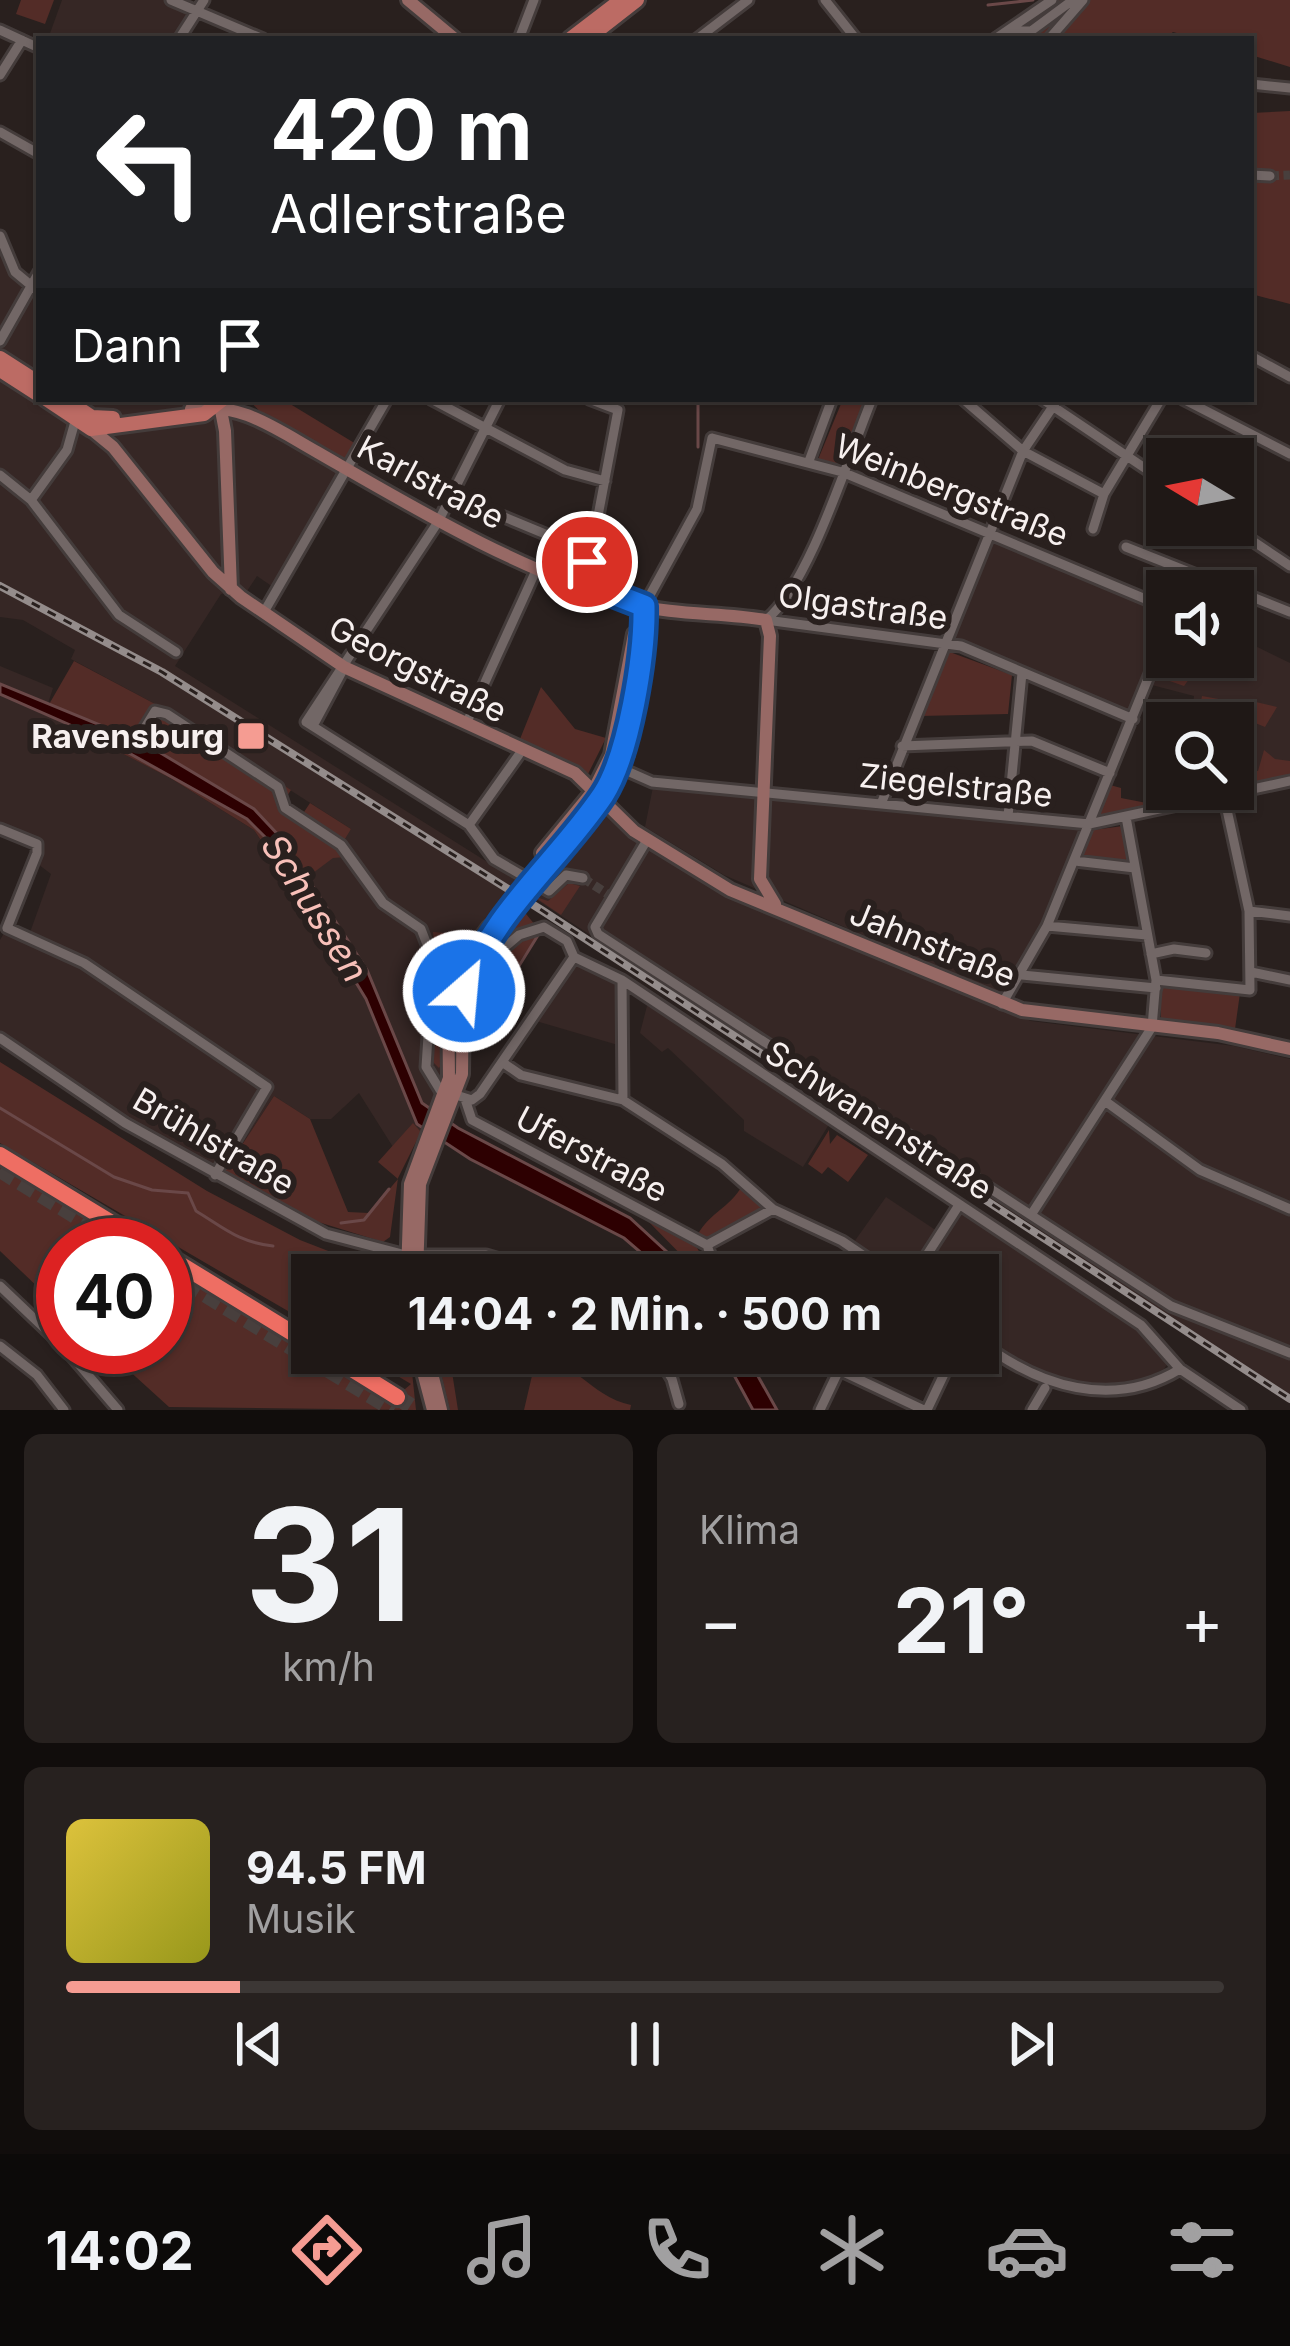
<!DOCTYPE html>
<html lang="de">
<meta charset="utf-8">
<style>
:root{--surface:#1f1816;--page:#27211f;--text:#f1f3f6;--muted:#a1a0a1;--line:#3c3735;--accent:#f59c92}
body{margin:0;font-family:Inter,sans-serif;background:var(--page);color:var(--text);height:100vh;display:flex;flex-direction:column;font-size:45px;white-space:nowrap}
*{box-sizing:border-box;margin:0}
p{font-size:39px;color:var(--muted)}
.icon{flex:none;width:66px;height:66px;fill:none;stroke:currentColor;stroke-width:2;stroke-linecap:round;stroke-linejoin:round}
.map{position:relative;height:1410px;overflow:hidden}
.side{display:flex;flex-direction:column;gap:24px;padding:24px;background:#110d0c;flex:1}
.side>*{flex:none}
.top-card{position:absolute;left:36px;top:36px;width:1218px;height:366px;border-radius:0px;box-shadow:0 3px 9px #0004,0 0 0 3px var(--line);background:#202124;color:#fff;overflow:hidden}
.needle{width:78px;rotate:280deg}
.fabs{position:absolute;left:1146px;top:438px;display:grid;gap:24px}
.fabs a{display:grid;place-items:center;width:108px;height:108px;border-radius:0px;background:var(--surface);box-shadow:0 3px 9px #0004,0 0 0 3px var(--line);font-size:60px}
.speed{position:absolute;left:36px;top:1218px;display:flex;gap:24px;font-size:60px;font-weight:700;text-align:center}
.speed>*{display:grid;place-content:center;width:156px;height:156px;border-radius:50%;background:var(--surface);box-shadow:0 3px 9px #0004,0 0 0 3px var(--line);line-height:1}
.speed .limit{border:18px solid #d22;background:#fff;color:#111}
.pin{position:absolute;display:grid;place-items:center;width:102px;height:102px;color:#fff;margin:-51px;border:6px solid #fff;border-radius:50%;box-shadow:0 3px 12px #0007}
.me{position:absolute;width:132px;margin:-66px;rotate:27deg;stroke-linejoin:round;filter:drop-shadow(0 0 9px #0008)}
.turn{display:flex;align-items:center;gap:42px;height:252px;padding:0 36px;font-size:54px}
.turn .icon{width:156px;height:156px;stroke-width:2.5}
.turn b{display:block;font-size:84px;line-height:102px}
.then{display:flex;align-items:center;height:114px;padding:0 36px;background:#0003;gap:24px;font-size:45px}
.big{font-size:90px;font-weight:700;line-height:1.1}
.side .card{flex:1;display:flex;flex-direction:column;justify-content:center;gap:18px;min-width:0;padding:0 42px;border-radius:18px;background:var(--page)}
.side .dial{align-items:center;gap:0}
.dial b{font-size:156px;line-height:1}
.song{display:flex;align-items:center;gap:36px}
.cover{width:144px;height:144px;border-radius:18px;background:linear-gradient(135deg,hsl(50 70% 55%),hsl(60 70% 35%))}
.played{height:12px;border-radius:6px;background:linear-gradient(90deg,var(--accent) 15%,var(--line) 15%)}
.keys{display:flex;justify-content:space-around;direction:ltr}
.heat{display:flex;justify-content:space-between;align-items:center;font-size:66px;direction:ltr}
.side .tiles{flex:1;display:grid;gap:24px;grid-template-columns:1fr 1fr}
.card:last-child{grid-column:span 2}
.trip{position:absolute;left:291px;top:1254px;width:708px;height:120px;border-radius:0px;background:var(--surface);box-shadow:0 3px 9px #0004,0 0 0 3px var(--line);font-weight:700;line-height:120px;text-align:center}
.tabs{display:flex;height:192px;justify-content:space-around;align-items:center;background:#0c0a09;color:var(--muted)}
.tabs .icon{width:84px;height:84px}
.tabs .current{color:var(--accent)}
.tabs b{font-size:54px;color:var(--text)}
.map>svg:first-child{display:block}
.built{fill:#362725}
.green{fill:#532c27}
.water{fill:#2d0001;stroke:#6a4848;stroke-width:3}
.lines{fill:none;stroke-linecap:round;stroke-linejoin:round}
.stream{stroke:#6a4848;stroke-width:3}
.street-tunnel{stroke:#483f3d;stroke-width:9;stroke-dasharray:9 4.5;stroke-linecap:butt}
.highway-tunnel{stroke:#483f3d;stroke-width:16;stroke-dasharray:16 8;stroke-linecap:butt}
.street-casing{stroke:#443c3b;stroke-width:15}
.secondary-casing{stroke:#443c3b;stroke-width:18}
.primary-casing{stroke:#443c3b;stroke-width:20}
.highway-casing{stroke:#443c3b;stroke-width:22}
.street{stroke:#726766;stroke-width:9}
.secondary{stroke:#976965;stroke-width:12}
.primary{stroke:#bc6b64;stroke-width:14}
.highway{stroke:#ee6e63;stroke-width:16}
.rail-casing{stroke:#948c8b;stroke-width:8}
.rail{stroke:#29201e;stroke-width:3;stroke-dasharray:9;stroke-linecap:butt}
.secondary-bridge-casing{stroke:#443c3b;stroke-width:18;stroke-linecap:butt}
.secondary-bridge{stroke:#976965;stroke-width:12}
.route-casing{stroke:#114b97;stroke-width:30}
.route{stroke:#1a73e8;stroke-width:21}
.poi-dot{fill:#f59c92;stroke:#29201e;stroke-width:4.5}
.labels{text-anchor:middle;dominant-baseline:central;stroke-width:12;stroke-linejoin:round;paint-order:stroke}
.street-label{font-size:33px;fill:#f7f0ef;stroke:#29201e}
.poi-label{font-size:33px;font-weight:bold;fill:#f7f0ef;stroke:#29201e;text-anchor:end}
.water-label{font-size:36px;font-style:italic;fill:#f8c0b9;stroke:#29201e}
</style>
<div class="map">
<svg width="1290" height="1410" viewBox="0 0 1290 1410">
<rect width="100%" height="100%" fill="#29201e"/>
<path class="built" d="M62 0H171L196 10 179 39H48Z
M0 240 9 265 39 294V399H213L339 472 273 587 257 576 247 591 221 594 175 666 516 880 446 974 439 1006 442 1076 421 1132 413 1124 393 1147 359 1093 331 1119H310L274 1096 223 1174 125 1123 0 1038V940L7 928 28 938 51 874 34 861 37 844 0 829V666L53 688 45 713 172 779 254 830 293 888 351 829 157 705 71 659 75 650 23 620 0 617Z
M991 533 1167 608V657H1233V635L1290 663V770L1233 782V723H1191L1194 696 1148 684 1133 719 944 643Z
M653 787 772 800 1088 824 1047 926 1007 997 724 875 645 827Z
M601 812 719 888 1031 1021 1234 1046 1290 1059V1395L531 896Z
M578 963 613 980 619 989 618 1045 536 1021Z
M648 1002 834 1116 803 1167 744 1131V1120L668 1048 662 1052 640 1033Z
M886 1197 937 1231 961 1197 1128 1307 1135 1327 1168 1363 1164 1369 1128 1387 1045 1382 978 1336V1275H897L854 1242Z"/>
<path class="green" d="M21 0H54L45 24 16 14Z
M1052 0H1290V67L1251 55V39H1199L1173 32 1164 39H1019L1012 30Z
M1290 111V304L1251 294V113Z
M248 399H282L356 444 346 460 266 418Z
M843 399H869L841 470 817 462Z
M947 651 1012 675 1008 714 920 716Z
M1168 657H1194L1198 667 1184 686 1161 678Z
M74 661 157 705 291 790 280 807 300 818 310 803 351 829 340 847 346 857 333 858 293 888 254 830 172 779 44 713Z
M541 687 575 729 606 738 588 774 520 739Z
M1202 696 1241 703 1243 699 1277 707 1265 727 1201 701Z
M1264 750 1275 759 1290 761V776L1233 788V766L1258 771Z
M1110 785 1121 788V798L1152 804 1154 787 1227 789 1096 816Z
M1123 826 1128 855 1123 865 1081 859 1093 830Z
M569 883 580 886 561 915 533 896 548 901Z
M522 909 540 931 467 1041C466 969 483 965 522 909Z
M433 932 446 933 454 946 438 991 444 1061 439 1068 428 1057 436 968Z
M1177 985 1240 993 1235 1029 1161 1018V986Z
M0 1062 207 1191 300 1240 390 1275H312V1325L0 1143Z
M274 1096 310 1119 348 1212 369 1213 398 1179 378 1162 413 1123 421 1132 398 1178 390 1237 383 1242 289 1213 223 1174Z
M829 1130 830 1144 837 1135 868 1155 848 1182 828 1167 822 1174 808 1164Z
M0 1162 137 1245H63V1311L0 1251Z
M742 1186 765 1206 708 1238 698 1234C710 1213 730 1207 742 1186Z
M644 1217 695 1244 712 1275H701Z
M165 1262 392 1400 411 1384 359 1353H410L416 1410 169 1407 103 1347H165Z
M436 1353H449L458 1410H450Z
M455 1353H503L459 1374Z
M527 1353C569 1353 590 1397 631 1405L630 1410H524L534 1367Z"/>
<path class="water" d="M0 684 144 743 254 809 282 839 367 970 422 1103 458 1128 630 1218 692 1275H667L624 1238 470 1159 417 1124 366 999 271 843 247 819 111 743 0 694Z
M722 1353H745L777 1410H753Z"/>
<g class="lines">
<path class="stream" d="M988 5 1033 0
M698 447V399
M634 757 654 632
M514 974 540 932
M0 1108 114 1177 152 1190 188 1193 196 1211C224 1228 238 1242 273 1246
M341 1223 364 1220 389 1189"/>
<path class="street-tunnel" d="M1270 176 1290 175
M583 878 609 895"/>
<path class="highway-tunnel" d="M0 1170 123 1245
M165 1270 394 1410
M397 1397 417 1410"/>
<g class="street-casing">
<path id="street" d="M171 0 263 39
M825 0 856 39
M0 30 39 48
M1012 30 1031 31 1073 0
M179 39 204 0
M519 39 534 0
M697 39 748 0
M995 39 1052 0
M1049 39 1083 0
M0 75 22 40
M1251 84 1290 88
M0 132 39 154
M1251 175 1270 176
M0 236 15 272 39 292
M0 341 39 272
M1251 356 1290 377
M431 399 565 470 605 481
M500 399 438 522 306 722 469 825 494 859 549 891 566 875 583 878
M963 399 1023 451 1104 494
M1042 399 1167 483
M1183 399 1290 454
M362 443 451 495 591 553
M809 461 832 399
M0 475 31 500 119 615 176 652
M31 500 67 450 76 418
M1229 525 1290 566
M1093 529 1104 494 1161 399
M1126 547 1290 612
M567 579 583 570 591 553 618 410 589 399
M1185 591 1194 574
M644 606 697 509 712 438 842 472 1167 608
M264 612 387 399
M766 620 961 646 1133 719
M766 620C809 586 849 455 872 399
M466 724 538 566
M313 726 344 668
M144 729 155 711 167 714 278 787 285 808 341 845 383 903 421 929 433 960 426 1067 440 1090 472 1100 480 1094 574 957
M902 746 1032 741 1110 773
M618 767 652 782 1089 824 1290 781
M881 804 1023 451 1058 399
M1008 816 1022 673
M469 825 523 749
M0 829 37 844V853L7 928 84 963 267 1087 215 1175
M647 840 595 927 598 934 1171 1306 1290 1353
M1075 861 1135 868
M1249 911 1290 916
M1047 926 1147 935
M483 951 493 957 519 935 544 927 567 941 574 957
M1151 954 1174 949 1206 953
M574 957 622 980 1141 1325 1180 1369 1241 1410
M1251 972 1290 980
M1022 975 1156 988
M622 980 623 1100
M1156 980 1250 990 1249 911 1224 796
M1002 1004 1047 926 1167 632
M0 1038 125 1123 326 1234 406 1255H486L555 1275
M502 1062 521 1075 623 1100 722 1164 773 1209 842 1241 892 1275
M465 1099 472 1120 707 1245 717 1275
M1105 1101 1200 1170 1290 1209
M1031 1215 1152 1027 1156 980 1126 817
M707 1245 773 1209
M914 1275 959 1205
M0 1286 63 1346
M978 1340C1039 1387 1113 1410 1180 1369
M0 1346 37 1375 64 1410
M64 1347 118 1410
M656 1353 672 1379 679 1404
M921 1353 948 1365
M839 1370 924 1410
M820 1410 847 1353
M927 1410 954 1353
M1032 1410 1045 1388"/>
</g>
<g class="secondary-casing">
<path id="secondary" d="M408 0 455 39
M219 400 225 431 231 589
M191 409C239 401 276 429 317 452 416 509 519 571 630 603 674 616 721 612 766 620L770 636 760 879 775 904
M91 429 113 447 213 572 241 597 344 667 575 773 634 831 730 890 1022 1010 1218 1033 1290 1049
M542 853 593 791 611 755 634 634
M535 872 600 799 618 767 644 606
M407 1275 410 1184 449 1078 448 991 456 971 489 927
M417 1275 420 1184 462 1074 463 991 492 937
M418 1353 433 1410
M427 1353 441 1410"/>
</g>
<g class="primary-casing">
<path id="primary" d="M570 39 621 0
M587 39 637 0
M0 358 39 383
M0 370 39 395
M46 399 91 429 204 414 223 399
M65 399 92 417 113 418"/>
</g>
<g class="highway-casing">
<path id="highway" d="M0 1155 148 1245
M165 1255 312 1345
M326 1353 397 1397"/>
</g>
<use href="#street" class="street"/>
<use href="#secondary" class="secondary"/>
<use href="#primary" class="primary"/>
<use href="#highway" class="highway"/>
<g class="rail-casing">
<path id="rail" d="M0 586 162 672 543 911 1290 1399"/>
</g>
<use href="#rail" class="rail"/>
<g class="secondary-bridge-casing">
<path id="secondary-bridge" d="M496 931 535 872"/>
</g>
<use href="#secondary-bridge" class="secondary-bridge"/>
</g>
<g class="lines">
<g class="route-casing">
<path id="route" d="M464 991C493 911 557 863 603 795 629 755 645 655 644 606L595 587 583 570 587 562"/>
</g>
<use href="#route" class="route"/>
</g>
<rect class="poi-dot" x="236" y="721" width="30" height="30" rx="6"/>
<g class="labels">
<g class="street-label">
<text transform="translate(431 482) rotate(28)">Karlstraße</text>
<text transform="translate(952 490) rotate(22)">Weinbergstraße</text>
<text transform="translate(863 606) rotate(8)">Olgastraße</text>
<text transform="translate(418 669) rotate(27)">Georgstraße</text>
<text transform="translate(956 785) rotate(6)">Ziegelstraße</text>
<text transform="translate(933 944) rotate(22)">Jahnstraße</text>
<text transform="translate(879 1120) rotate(33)">Schwanenstraße</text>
<text transform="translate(214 1141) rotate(30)">Brühlstraße</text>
<text transform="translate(592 1154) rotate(28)">Uferstraße</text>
</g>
<g class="poi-label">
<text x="224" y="736">Ravensburg</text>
</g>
<g class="water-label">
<text transform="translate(315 908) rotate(58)">Schussen</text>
</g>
</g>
</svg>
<div class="fabs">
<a><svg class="needle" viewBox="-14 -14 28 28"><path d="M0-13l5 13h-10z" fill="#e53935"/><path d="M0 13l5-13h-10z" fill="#a1a0a1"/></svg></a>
<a><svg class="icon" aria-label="sound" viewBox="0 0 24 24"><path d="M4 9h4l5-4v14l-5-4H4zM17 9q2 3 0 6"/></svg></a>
<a><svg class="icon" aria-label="search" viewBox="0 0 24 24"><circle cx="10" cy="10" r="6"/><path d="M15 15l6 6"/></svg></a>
</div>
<div class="speed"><div class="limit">40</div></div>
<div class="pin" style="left:587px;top:562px;background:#d93025"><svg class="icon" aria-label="arrive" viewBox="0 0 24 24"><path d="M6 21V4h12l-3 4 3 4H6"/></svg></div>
<svg class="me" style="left:464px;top:991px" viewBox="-20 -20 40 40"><circle r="17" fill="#1a73e8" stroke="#fff" stroke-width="3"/><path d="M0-11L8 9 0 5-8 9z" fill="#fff"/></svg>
<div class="trip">14:04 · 2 Min. · 500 m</div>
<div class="top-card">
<div class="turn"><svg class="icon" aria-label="left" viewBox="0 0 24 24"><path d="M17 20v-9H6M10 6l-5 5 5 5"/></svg><div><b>420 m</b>Adlerstraße</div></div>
<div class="then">Dann<svg class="icon" aria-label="arrive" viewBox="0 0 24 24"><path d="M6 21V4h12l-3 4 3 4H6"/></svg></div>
</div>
</div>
<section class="side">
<div class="tiles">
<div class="card dial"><b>31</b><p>km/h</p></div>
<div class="card"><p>Klima</p>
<div class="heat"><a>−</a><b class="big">21°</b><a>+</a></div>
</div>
<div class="card">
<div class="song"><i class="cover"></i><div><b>94.5 FM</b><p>Musik</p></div></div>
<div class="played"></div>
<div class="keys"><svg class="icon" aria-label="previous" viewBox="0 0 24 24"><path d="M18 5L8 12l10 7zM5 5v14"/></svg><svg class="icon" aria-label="pause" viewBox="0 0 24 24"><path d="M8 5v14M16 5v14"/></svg><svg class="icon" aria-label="next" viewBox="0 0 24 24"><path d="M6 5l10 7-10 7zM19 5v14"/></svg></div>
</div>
</div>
</section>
<nav class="tabs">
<b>14:02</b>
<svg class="icon current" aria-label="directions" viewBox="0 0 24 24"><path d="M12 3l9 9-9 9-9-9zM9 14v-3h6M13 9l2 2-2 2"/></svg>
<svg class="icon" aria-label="music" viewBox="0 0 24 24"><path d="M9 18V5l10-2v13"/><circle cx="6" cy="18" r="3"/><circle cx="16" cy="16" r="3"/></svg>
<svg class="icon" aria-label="phone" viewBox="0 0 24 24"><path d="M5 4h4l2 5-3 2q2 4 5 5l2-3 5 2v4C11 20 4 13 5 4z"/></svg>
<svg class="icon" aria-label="climate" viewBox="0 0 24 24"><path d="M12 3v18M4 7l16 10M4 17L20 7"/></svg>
<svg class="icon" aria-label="car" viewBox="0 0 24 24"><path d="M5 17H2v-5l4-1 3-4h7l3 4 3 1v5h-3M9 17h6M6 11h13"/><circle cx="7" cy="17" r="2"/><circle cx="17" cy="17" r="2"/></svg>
<svg class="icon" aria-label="filters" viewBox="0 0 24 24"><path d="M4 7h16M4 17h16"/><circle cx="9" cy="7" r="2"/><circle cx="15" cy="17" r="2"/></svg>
</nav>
